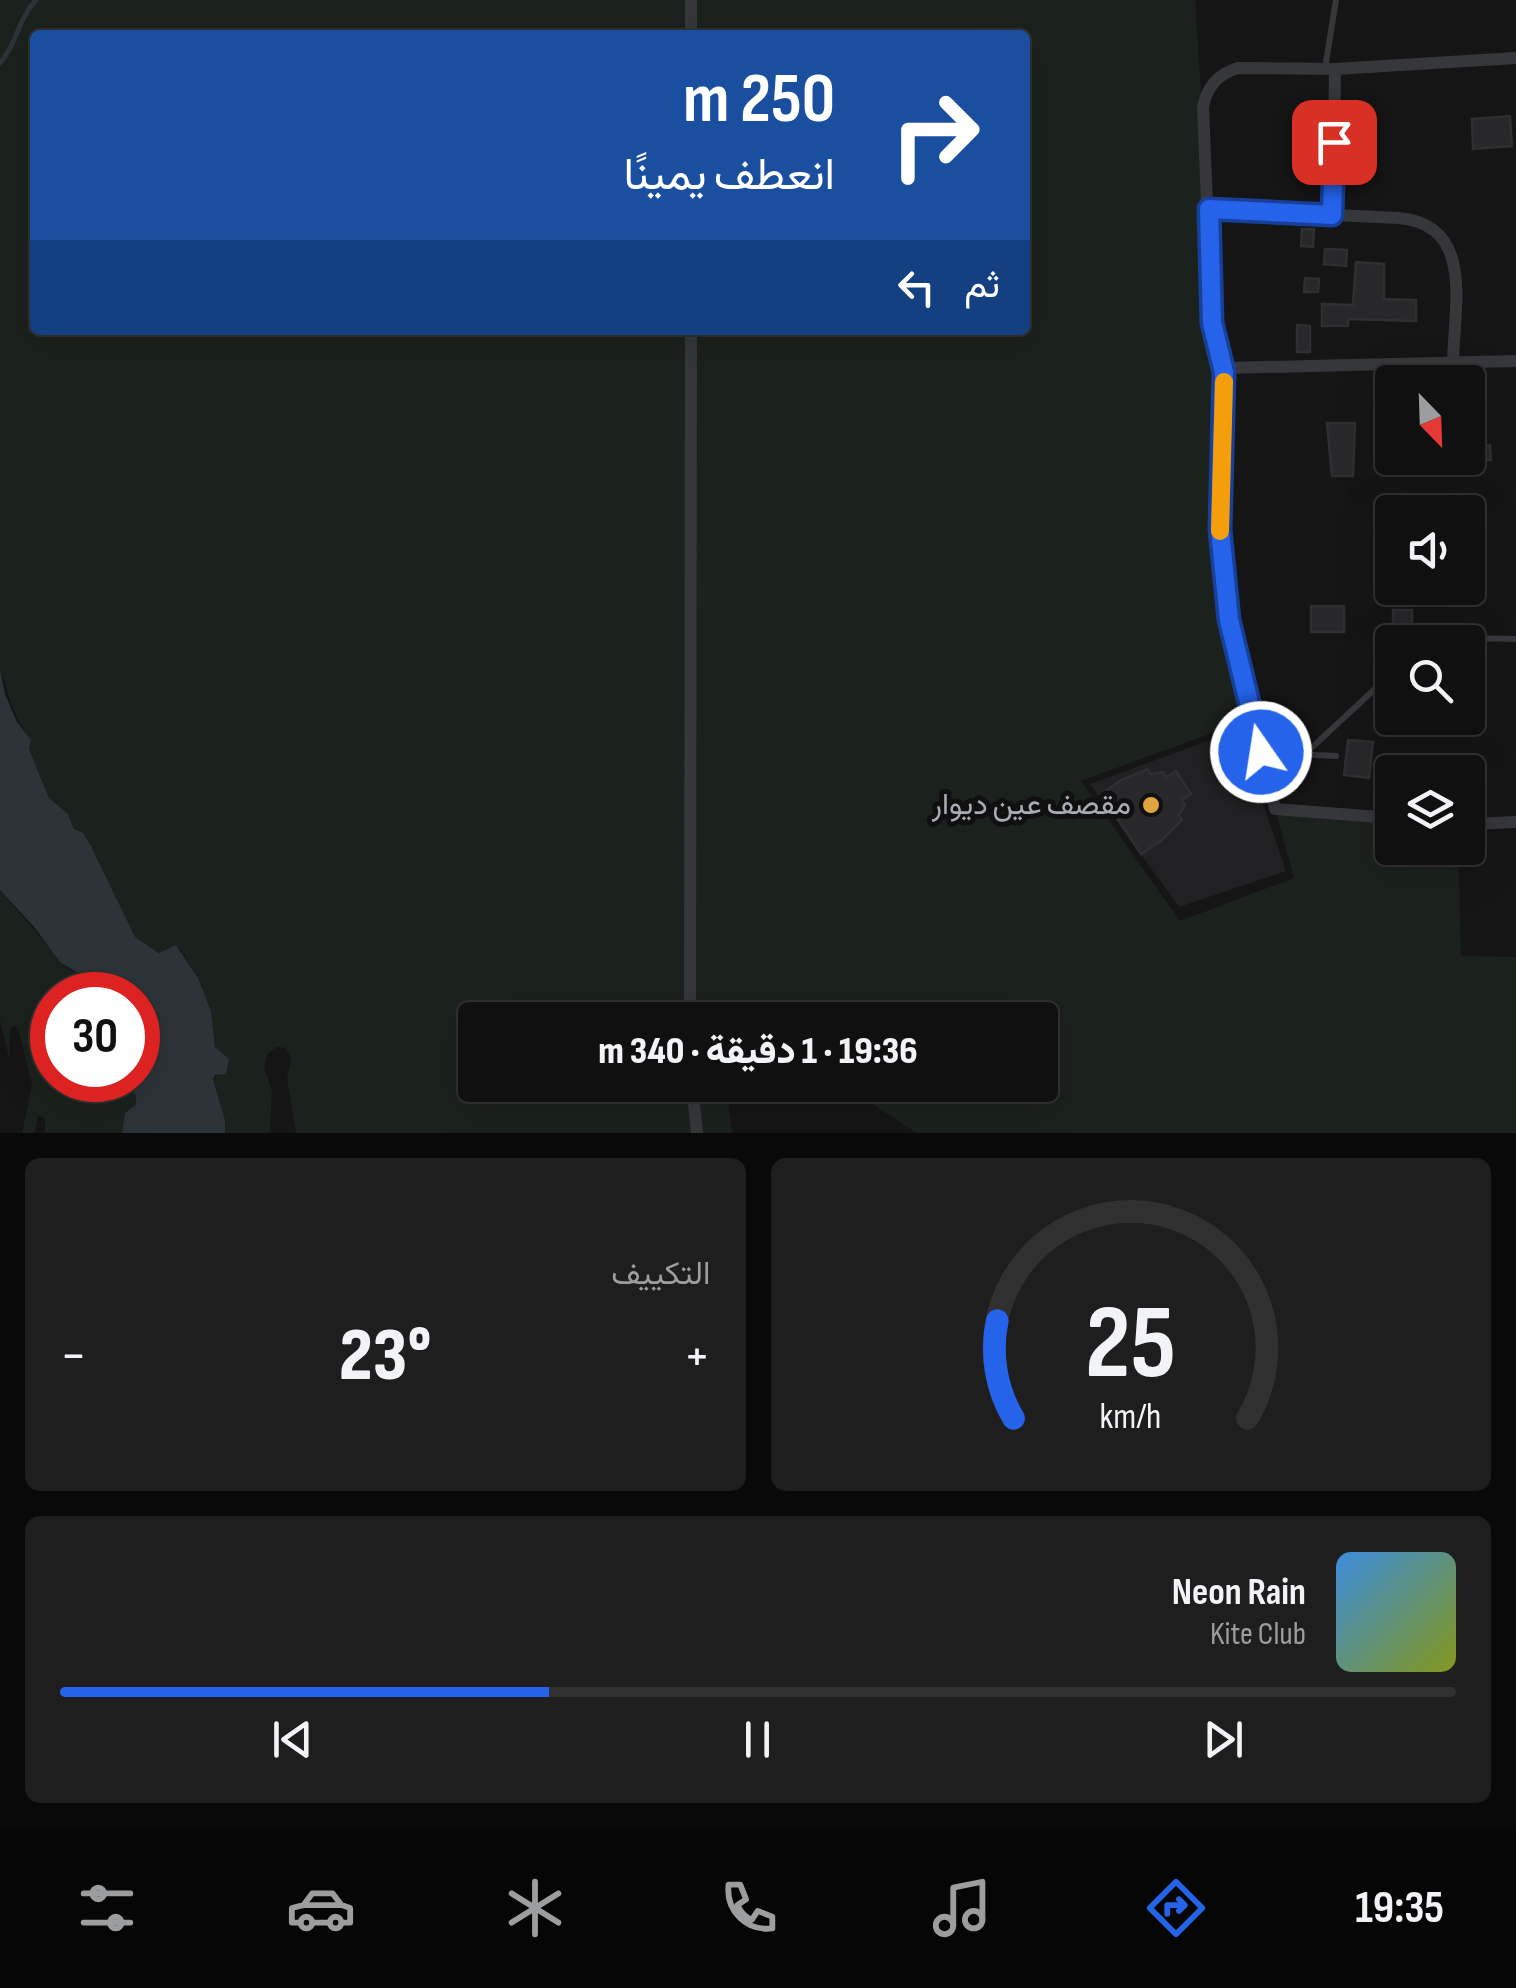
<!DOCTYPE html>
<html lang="ar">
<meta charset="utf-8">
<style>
:root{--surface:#101010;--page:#1e1e1e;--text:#f1f3f6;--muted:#9c9d9f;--line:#303030;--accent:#2563eb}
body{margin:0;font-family:"Sofia Sans Condensed",Vazirmatn,sans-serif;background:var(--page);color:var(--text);direction:rtl;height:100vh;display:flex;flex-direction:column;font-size:38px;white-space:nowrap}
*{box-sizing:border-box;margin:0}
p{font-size:32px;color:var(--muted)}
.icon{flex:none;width:55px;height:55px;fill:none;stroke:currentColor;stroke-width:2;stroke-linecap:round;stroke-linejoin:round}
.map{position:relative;height:1133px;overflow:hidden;direction:ltr}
.side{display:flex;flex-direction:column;gap:25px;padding:25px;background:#090909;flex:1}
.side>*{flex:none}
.top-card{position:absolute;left:30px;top:30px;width:1000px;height:305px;border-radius:10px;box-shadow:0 10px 40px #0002,0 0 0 2px var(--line);direction:rtl;background:#1a4fa0;color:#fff;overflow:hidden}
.needle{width:65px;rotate:157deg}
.fabs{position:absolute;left:1375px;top:365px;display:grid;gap:20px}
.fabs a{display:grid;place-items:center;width:110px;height:110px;border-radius:10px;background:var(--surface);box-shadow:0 10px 40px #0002,0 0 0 2px var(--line);font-size:50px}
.speed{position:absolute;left:30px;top:972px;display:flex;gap:20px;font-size:50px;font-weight:700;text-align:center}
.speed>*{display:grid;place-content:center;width:130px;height:130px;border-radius:50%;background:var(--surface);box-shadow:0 10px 40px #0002,0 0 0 2px var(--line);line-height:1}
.speed .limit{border:15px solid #d22;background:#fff;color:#111}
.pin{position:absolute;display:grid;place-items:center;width:85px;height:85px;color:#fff;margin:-42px;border-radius:20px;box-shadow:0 5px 15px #0006}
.me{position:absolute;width:110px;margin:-55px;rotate:347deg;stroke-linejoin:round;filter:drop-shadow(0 0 8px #0008)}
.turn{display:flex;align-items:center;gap:35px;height:210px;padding:0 30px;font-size:45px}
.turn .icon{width:130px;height:130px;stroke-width:2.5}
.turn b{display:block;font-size:70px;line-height:85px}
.then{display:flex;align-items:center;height:95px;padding:0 30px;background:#0003;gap:20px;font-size:38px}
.big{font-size:75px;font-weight:800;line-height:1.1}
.side .tile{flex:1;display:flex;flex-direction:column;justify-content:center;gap:15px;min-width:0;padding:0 35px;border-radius:15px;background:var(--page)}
.side .dial{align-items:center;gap:0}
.dial svg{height:260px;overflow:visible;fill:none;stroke:var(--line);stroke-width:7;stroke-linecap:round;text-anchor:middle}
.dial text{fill:var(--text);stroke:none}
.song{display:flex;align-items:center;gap:30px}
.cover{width:120px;height:120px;border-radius:15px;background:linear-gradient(135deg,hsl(210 70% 55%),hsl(70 70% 35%))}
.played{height:10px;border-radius:5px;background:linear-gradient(90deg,var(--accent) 35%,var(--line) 35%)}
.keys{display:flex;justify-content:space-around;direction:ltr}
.heat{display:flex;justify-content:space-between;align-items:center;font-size:55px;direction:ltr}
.side .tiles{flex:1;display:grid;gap:25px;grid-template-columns:1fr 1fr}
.tile:last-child{grid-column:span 2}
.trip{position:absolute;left:458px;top:1002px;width:600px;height:100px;border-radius:10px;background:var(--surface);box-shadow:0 10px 40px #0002,0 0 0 2px var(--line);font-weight:800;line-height:100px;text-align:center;direction:rtl}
.menu{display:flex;height:160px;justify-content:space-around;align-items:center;background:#060606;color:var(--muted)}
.menu .icon{width:70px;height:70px}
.menu .selected{color:var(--accent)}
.menu b{font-size:45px;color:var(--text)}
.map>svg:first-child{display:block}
.built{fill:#212123}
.green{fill:#1b211c;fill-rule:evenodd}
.water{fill:#2c3439}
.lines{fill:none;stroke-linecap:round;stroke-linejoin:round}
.stream{stroke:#2c3439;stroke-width:5}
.building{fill:#28282a;stroke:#2f2f32;stroke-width:2.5}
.service{stroke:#36373b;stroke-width:6}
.minor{stroke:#36373b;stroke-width:12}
.route-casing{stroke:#184099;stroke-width:25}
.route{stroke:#2563eb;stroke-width:18}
.slow{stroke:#f59e0b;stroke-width:18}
.poi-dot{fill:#e1a541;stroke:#101011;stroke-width:4}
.labels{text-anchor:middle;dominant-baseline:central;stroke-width:10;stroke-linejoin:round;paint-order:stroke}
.poi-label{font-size:30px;fill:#a8acb5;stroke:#101011;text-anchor:end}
</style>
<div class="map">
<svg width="1516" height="1133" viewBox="0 0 1516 1133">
<rect width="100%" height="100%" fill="#151516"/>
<path class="built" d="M1238 730 1286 871 1179 907 1090 784Z"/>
<path class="green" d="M0 0H1195L1209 209 1212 323 1222 359 1219 504 1229 620 1253 718 1081 781 1180 921 1294 878 1275 809 1392 818V848H1458L1461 956 1516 957V1133H917L843 1085H1040V1020H792C771 997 750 997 730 1020H475V1085H726L732 1133H296L287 1079 291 1059 286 1048 277 1047 268 1053 264 1067 272 1091 270 1133H225V1120L213 1079 227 1069 229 1060 215 1047 211 1011 198 978 179 947 160 953 135 937 90 844 83 833 75 829 67 814 49 798 29 749 31 740C12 716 10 696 0 669ZM35 35H1025V330H35Z
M0 890 67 968 89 980 98 995H52V1080H126L136 1096V1104L125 1113 122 1133H45V1119L38 1115 35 1133H22L32 1085 19 1031 14 1025 10 1030 9 1058 0 1020Z"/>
<path class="water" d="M0 669 5 694 17 722 31 740 29 749 49 798 68 814 74 829 83 833 90 844 135 937 159 953 176 945 198 978 211 1011 215 1047 229 1059 226 1074 215 1075 213 1079 225 1120V1133H122L125 1113 136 1104V1096L126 1080H138V995H98L89 980 60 962 35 928 0 890Z"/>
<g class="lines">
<path class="stream" d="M0 63C17 44 18 19 36 0"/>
</g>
<path class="building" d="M1510 116 1512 146 1473 149 1472 119Z
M1302 229H1314L1313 247 1301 246Z
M1325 249 1347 250 1346 266 1324 264Z
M1356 262 1384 264V299L1416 300V321L1348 319V326H1322V304L1353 305Z
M1305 278 1319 279 1318 292H1304Z
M1297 325 1310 326V352H1297Z
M1327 423H1355L1353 476H1332Z
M1490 445 1491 460 1468 461V446Z
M1311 606H1344V632H1311Z
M1393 610H1412V629H1393Z
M1348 740 1373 742 1369 778 1344 775Z
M1148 769 1151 774 1163 772 1167 777 1176 771 1191 794 1182 800 1185 805 1179 815 1182 820 1161 841 1141 854 1101 794 1121 780Z"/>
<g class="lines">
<path class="service" d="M1325 68 1336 0
M1434 642 1464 638 1516 639
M1262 752 1336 756
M1305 754 1392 673"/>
<path class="minor" d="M691 35V0
M1209 209 1399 218C1475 225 1454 306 1453 362
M1333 215 1335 69
M1224 368 1516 361
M1392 818 1275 809 1229 620 1219 504 1224 372 1212 323 1203 107C1207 86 1218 74 1238 68L1335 69 1516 58
M1468 824 1516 822
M690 1020 691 330
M692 1085 697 1133"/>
</g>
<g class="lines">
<g class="route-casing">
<path id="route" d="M1261 752 1229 620 1220 530 1224 372 1212 323 1209 209 1332 215 1334 142"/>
</g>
<use href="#route" class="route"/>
<path class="slow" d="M1220 531 1224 382"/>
</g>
<circle class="poi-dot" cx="1151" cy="805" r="10"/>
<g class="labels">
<g class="poi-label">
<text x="1131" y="805">مقصف عين ديوار</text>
</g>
</g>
</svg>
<div class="fabs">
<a><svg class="needle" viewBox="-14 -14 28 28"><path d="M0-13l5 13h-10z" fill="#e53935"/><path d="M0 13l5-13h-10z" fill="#9c9d9f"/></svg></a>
<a><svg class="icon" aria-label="sound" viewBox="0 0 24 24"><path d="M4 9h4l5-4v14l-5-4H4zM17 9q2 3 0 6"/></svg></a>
<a><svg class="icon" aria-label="search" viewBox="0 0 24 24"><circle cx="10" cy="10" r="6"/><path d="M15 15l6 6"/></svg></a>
<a><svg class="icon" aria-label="layers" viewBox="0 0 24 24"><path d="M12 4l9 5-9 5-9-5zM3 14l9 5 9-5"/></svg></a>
</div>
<div class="speed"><div class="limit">30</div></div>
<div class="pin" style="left:1334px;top:142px;background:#d93025"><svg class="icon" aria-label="arrive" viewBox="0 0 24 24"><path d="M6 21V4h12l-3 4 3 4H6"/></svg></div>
<svg class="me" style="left:1261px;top:752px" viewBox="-20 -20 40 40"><circle r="17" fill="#2563eb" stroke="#fff" stroke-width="3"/><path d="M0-11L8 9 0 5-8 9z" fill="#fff"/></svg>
<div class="trip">19:36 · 1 دقيقة · 340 m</div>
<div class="top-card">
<div class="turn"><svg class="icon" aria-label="right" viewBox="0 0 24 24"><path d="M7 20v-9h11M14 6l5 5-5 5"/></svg><div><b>250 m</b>انعطف يمينًا</div></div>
<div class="then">ثم<svg class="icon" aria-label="left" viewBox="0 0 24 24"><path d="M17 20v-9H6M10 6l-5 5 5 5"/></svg></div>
</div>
</div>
<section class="side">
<div class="tiles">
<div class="tile dial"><svg viewBox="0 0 100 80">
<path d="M14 69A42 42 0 1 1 86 69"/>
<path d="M14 69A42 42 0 0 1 9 39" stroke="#2563eb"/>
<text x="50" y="56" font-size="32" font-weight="700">25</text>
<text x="50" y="72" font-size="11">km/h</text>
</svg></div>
<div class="tile"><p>التكييف</p>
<div class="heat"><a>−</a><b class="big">23°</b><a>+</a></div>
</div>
<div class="tile">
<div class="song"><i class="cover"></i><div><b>Neon Rain</b><p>Kite Club</p></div></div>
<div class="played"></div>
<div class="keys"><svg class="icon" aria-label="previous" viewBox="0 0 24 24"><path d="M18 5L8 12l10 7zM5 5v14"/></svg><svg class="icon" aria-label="pause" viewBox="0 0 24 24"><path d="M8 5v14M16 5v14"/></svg><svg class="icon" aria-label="next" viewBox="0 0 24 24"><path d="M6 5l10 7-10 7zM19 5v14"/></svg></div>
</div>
</div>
</section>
<nav class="menu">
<b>19:35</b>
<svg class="icon selected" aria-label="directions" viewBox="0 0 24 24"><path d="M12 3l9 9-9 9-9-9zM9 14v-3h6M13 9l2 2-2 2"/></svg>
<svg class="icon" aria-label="music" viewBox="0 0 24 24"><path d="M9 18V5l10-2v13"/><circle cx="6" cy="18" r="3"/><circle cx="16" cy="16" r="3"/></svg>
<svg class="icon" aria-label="phone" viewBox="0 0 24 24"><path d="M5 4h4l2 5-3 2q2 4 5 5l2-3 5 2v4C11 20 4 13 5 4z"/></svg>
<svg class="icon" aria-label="climate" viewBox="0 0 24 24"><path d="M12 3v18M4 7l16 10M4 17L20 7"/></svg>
<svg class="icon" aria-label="car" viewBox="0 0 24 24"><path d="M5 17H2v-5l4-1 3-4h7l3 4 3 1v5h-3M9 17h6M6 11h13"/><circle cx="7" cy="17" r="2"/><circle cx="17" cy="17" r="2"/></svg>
<svg class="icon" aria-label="filters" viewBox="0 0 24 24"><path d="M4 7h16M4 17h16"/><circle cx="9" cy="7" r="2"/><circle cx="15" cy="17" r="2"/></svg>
</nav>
